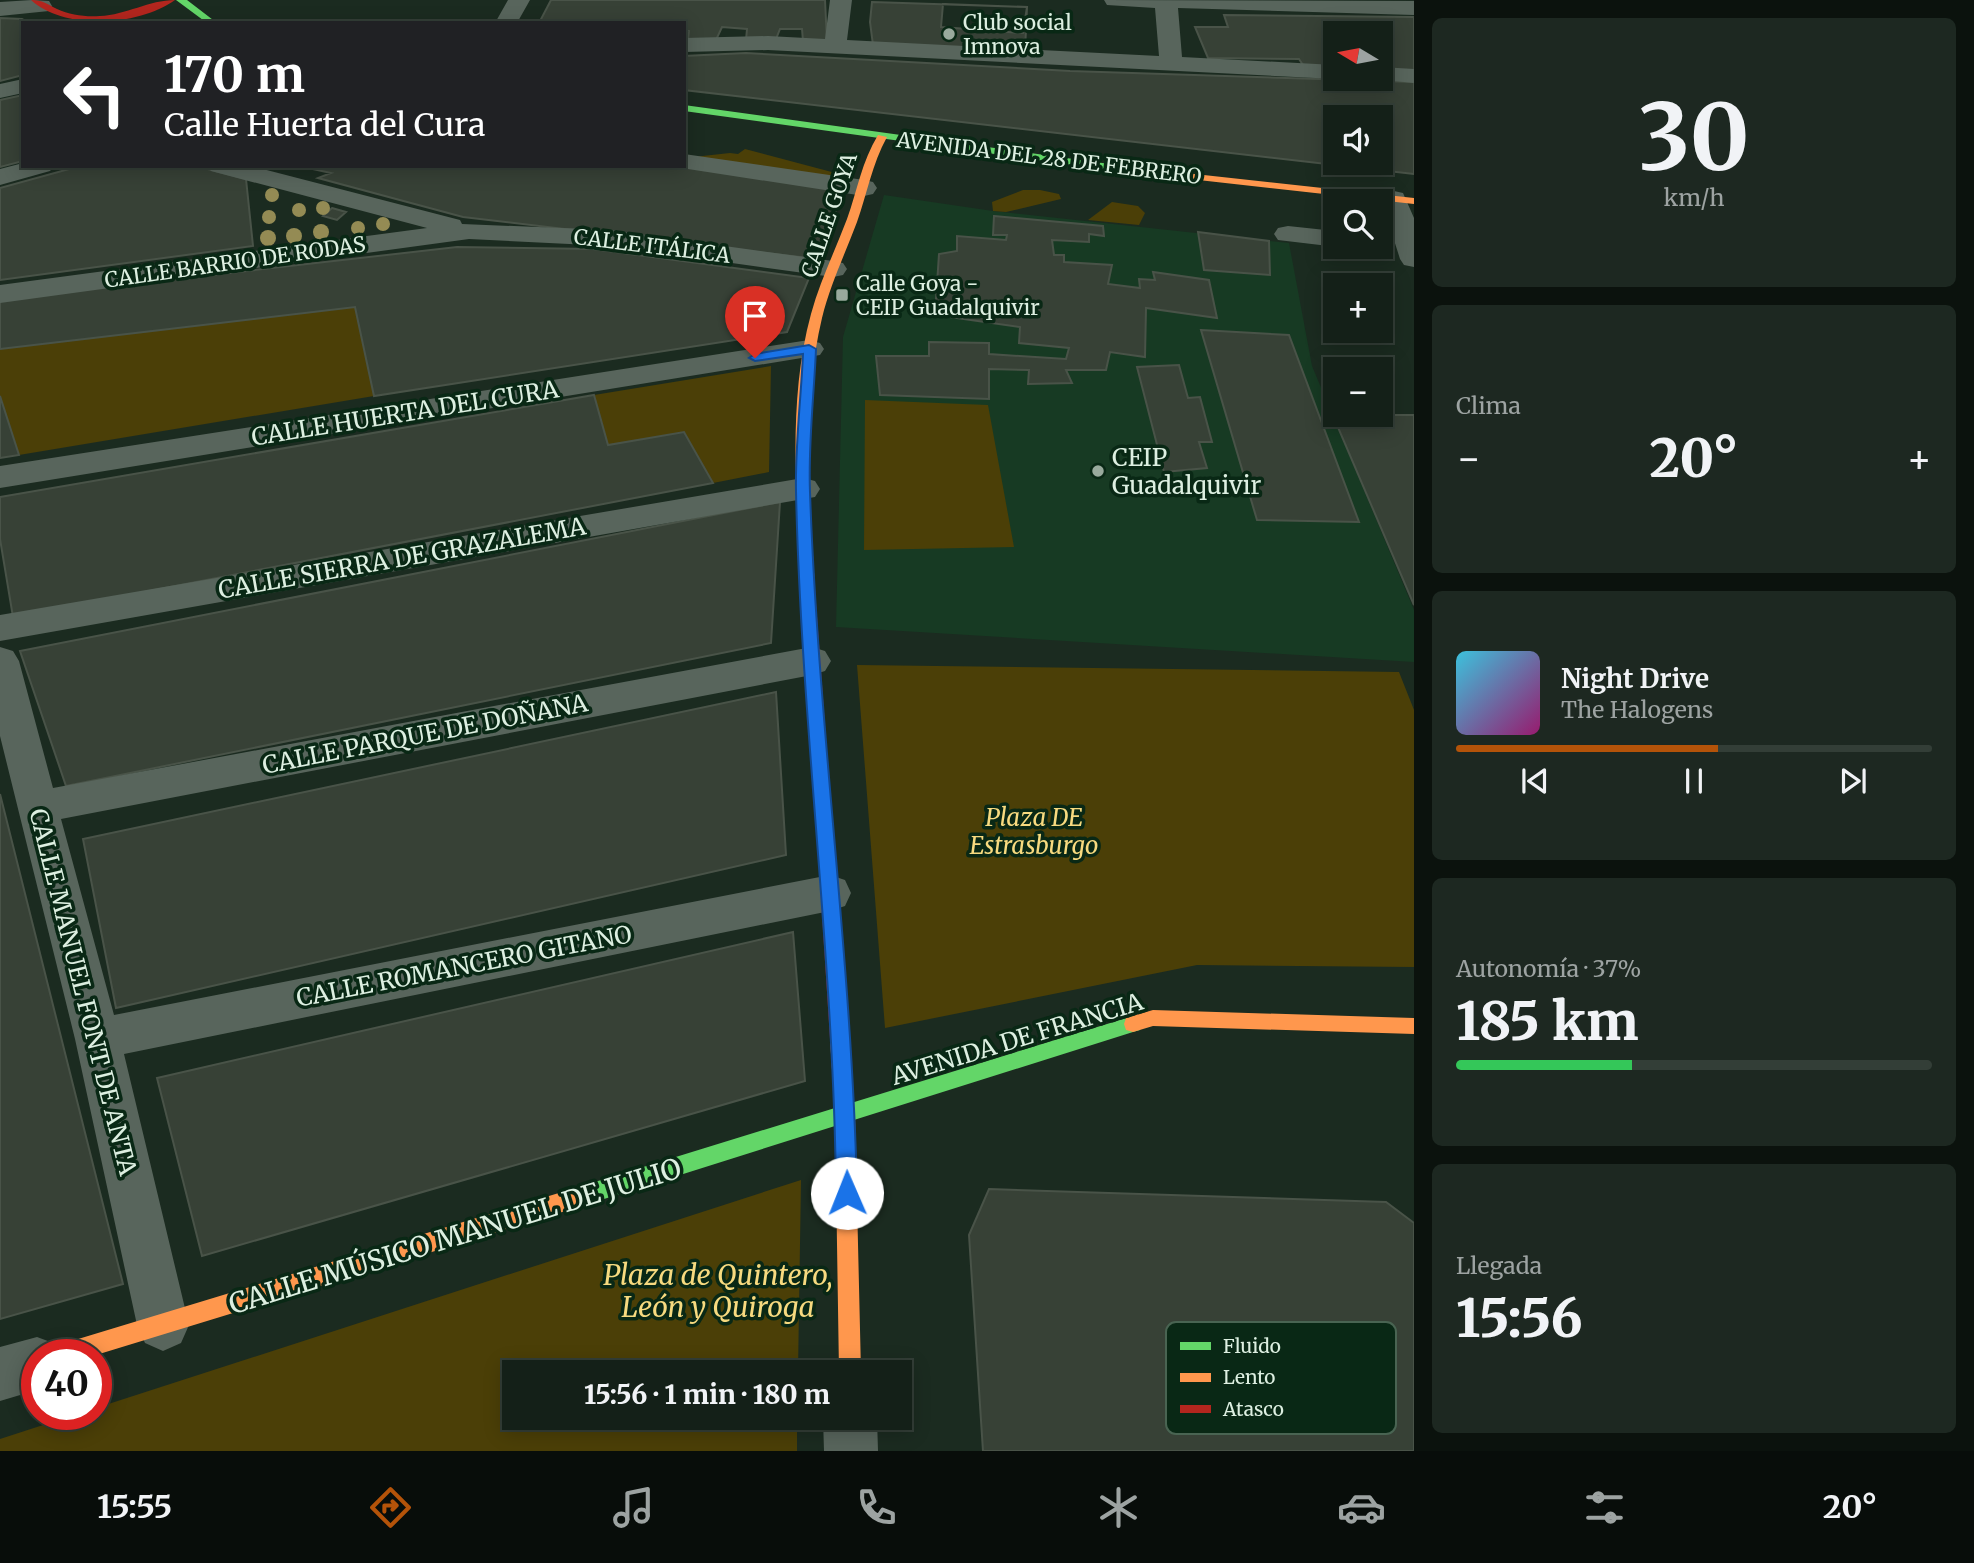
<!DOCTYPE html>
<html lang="es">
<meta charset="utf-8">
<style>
:root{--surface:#142018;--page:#1d2821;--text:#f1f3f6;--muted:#9da3a2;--line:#333e37;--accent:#b45309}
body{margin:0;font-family:Merriweather,serif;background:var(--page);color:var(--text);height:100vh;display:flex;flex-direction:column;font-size:26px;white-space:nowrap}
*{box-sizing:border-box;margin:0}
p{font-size:23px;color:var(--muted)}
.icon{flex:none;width:38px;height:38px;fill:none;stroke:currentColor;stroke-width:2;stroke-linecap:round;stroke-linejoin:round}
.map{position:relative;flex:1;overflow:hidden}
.side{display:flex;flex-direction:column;gap:18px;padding:18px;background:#0b120d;width:560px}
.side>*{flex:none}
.top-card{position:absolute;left:21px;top:21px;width:665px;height:147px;border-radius:0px;box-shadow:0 4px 18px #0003,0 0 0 2px var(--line);background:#202124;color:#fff;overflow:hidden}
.needle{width:46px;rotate:280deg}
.controls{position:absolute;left:1323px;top:21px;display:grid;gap:14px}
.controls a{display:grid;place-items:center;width:70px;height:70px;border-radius:0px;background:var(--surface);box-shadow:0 4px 18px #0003,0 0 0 2px var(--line);font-size:35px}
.speed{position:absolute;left:21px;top:1339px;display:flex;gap:14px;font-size:35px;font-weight:700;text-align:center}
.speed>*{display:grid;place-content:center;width:91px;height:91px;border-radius:50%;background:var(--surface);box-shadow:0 4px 18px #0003,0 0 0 2px var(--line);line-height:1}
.speed .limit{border:10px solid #d22;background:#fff;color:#111}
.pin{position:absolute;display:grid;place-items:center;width:60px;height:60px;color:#fff;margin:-72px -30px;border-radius:50% 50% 50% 0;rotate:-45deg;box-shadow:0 0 7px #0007}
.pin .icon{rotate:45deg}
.me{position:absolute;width:77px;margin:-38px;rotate:359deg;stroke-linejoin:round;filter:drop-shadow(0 0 5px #0008)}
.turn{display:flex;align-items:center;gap:24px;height:147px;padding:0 28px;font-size:32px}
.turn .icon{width:91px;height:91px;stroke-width:2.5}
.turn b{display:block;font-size:49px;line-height:60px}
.big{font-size:52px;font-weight:800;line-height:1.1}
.side .widget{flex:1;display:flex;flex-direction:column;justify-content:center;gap:10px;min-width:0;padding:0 24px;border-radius:10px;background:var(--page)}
.side .dial{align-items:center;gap:0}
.dial b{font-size:91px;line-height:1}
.song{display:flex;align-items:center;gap:21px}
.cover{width:84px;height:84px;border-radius:10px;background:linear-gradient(135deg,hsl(190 70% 55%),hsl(320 70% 35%))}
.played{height:7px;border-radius:4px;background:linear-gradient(90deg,var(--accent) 55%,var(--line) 55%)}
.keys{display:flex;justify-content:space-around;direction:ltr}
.heat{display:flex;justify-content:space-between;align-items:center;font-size:38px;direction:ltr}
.charge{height:10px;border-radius:5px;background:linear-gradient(90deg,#34c759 37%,var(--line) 0)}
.trip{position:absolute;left:502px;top:1360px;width:410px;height:70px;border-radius:0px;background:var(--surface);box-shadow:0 4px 18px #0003,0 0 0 2px var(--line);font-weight:800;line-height:70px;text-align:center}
.dock{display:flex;height:112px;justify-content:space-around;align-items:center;background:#080d0a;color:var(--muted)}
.dock .icon{width:49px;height:49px}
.dock .selected{color:var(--accent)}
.dock b{font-size:32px;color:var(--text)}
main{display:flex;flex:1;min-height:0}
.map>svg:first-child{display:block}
.built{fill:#173a23}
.green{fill:#4b3f07}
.building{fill:#374136;stroke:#495348;stroke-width:2;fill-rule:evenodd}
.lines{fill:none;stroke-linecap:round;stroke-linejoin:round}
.street{fill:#58655c;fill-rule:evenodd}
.fast{fill:#63d668;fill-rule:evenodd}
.slow{fill:#ff974d;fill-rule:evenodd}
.jam{fill:#b3261e;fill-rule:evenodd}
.tree{fill:#948b54}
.route{fill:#1a73e8;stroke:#114b97;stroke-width:2}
.poi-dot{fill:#99aa9d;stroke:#092815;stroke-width:2.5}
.labels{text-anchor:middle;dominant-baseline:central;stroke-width:7;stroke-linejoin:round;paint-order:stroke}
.far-poi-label{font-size:21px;fill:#ddefe1;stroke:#092815;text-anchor:start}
.far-street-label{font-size:21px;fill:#ddefe1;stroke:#092815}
.street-label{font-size:24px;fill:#ddefe1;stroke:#092815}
.poi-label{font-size:24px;fill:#ddefe1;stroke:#092815;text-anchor:start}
.park-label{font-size:24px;font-style:italic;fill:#f7da7f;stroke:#092815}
.near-street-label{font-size:28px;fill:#ddefe1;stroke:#092815}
.near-park-label{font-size:28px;font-style:italic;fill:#f7da7f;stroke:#092815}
.key{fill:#092815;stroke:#496452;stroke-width:2}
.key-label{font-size:19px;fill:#ddefe1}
</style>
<main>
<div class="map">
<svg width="1414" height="1451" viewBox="0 0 1414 1451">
<rect width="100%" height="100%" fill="#1b2b20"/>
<path class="built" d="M884 195 993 211 1289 243 1312 366 1414 610V662L836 627 843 337Z"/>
<path class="green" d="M745 149 843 175 847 179 684 158 730 153 738 154Z
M1023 190H1040L1059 194 1061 199 1006 212 993 211 992 202Z
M1112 202 1138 206 1145 213 1139 225 1088 220Z
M355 307 374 396 19 455 0 396V349Z
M771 366 769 472 713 483 684 432 608 445 594 395Z
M865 400 988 405 1014 547 864 550Z
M857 665 1399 672 1414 710V967L1197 965 885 1028Z
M801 1180 798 1372H514V1418H797V1451H0V1439L77 1414H96V1408Z"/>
<path class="building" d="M551 0H825L827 42 803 41 802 29H780L776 39 746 40 747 29 722 27 716 40H688L689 31 684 30V23H539Z
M872 2 1027 7 1025 51 873 45 870 22Z
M943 4 1027 7 1023 33 941 27Z
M1224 15 1414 17V72L1381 70V33H1335V69L1305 68 1299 59 1208 58 1195 27H1228Z
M0 18 22 19 29 23H23V75L0 81Z
M746 53 1070 71 1414 82V174L684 90V56ZM1335 117H1381V163H1335Z
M23 95V161L0 167V100Z
M80 166H196L246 179 253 246 0 280V188Z
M299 166H684L844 190 817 259 463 217 318 178 331 173Z
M332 208 346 212 337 220 323 216Z
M994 216 1103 226 1104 236 1089 234V242L1052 240 1054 255H1064V262L1112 265 1108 284 1140 288 1139 279 1155 280 1153 272 1209 280 1217 318 1146 308 1145 357 1110 352 1106 370H1066L1072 383 1028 384 1029 370 989 369V399L880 395 876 356H929V342L989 343V354L1066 359 1069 348 1019 343 1020 327 935 315 939 254 957 251V236L1006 240 1007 235H993Z
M1198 232 1269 241 1270 275 1204 270Z
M457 247 593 249 809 278 787 332 374 396 355 307 0 349V299Z
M1201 330 1289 335 1359 522 1257 520Z
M1179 365 1188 398 1200 397 1212 442H1199L1207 468 1164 472 1137 367Z
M594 395 608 445 684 432 713 483 13 617 0 539V497Z
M0 396 19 455 0 458Z
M1331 411H1335V415H1414V605Z
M780 502 771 643 66 786 20 651Z
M776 692 786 855 116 1008 83 839Z
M0 794 123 1284 0 1319Z
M793 932 805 1081 202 1256 157 1078Z
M989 1189 1386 1202 1414 1223V1451H983L969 1235Z"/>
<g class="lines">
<path class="street" d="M32 0 49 1 52 6 49 11 0 16V2Z
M508 0H530L517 23H495Z
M830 0H852L847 40 1159 56 1155 8 1107 5 1104 0 1414 1V15L1178 8 1182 57 1335 65V79L768 50 684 52V38L768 36 825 39Z
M1381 67 1414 69V83L1373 79H1381Z
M23 79V93L0 98V84Z
M684 154 864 180 873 182 877 188 873 194 864 196 675 167 684 166Z
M23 163V166H54L50 171 0 185V169Z
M207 166H251L460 220 462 224 610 230 833 261 843 263 847 269 843 275 833 277 610 246 469 239 0 303V285L427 228 211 171Z
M1394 191 1403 193 1414 218V267L1404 265 1400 259 1381 199 1385 193Z
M1288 226 1335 231 1337 247 1278 240 1274 234 1278 228Z
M809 340 820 343 824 349 820 355 0 488V466Z
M803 478 815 481 820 489 815 497 0 641V615Z
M0 647 13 651 19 661 53 788 812 647 825 651 831 661 825 671 812 675 61 819 114 1015 830 875 845 880 851 893 845 906 830 911 124 1054 189 1325 181 1343 163 1351 145 1343 137 1325 75 1039 0 736Z
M37 1337 56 1344 60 1354H37V1390L0 1401V1347Z
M823 1418H877L878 1451H824Z"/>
<path class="fast" d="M176 0H187L217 23H207Z
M684 105 1131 167 1136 170 1131 173 684 111Z
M1133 1016 1140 1018 1142 1024 1140 1030 1133 1032 585 1205 578 1202 575 1195 578 1188 585 1185Z"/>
<path class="slow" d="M878 135 887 137C872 164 867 194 857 222 845 254 830 285 822 318 801 406 810 499 815 589L808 594 801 589C797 498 787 402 811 314 820 281 835 251 847 219 857 191 862 161 878 135Z
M1131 167 1414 198V204L1127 172 1126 170Z
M1153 1010 1414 1018V1034L1153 1026 1133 1032 1126 1030 1124 1024 1126 1018Z
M839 1031 846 1033 848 1039 855 1116 861 1372H839L835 1116 830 1039 832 1033Z
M585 1185 592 1188 595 1195 592 1202 585 1205 96 1355 54 1354 57 1346 65 1343Z"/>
<path class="jam" d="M31 0C43 0 47 4 57 9 70 15 85 17 100 16 126 15 149 0 175 0 139 26 65 31 31 0Z
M808 584 815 589 848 1039 846 1045 839 1047 832 1045 830 1039 801 589Z"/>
</g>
<g class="tree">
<circle cx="272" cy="195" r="7"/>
<circle cx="323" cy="208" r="7"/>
<circle cx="299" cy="210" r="7"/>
<circle cx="269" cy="217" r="7"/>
<circle cx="383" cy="224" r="7"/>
<circle cx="358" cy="228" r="7"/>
<circle cx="321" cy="232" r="8"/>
<circle cx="294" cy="236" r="8"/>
<circle cx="268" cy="238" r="8"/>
</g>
<path class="route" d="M809 345 816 349C814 396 808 445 810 492 818 726 852 959 857 1193L854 1200 847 1203 839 1200 836 1193C834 959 801 726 796 491 795 446 801 399 803 354L755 361 749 358 755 354Z"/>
<g class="poi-dot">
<circle cx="949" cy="34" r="7"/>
<rect x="835" y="288" width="14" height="14" rx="3.5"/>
<circle cx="1098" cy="471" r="7"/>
</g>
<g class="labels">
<g class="far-poi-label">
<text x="963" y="22">Club social<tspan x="963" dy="24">Imnova</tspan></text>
<text x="856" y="283">Calle Goya -<tspan x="856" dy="24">CEIP Guadalquivir</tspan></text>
</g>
<g class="far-street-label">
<text transform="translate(1049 158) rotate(7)">AVENIDA DEL 28 DE FEBRERO</text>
<text transform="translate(829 215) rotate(-71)">CALLE GOYA</text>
<text transform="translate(652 246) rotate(7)">CALLE ITÁLICA</text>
<text transform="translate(235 262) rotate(-8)">CALLE BARRIO DE RODAS</text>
</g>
<g class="street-label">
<text transform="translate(405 413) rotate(-9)">CALLE HUERTA DEL CURA</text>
<text transform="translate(402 558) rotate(-10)">CALLE SIERRA DE GRAZALEMA</text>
<text transform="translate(425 734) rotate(-11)">CALLE PARQUE DE DOÑANA</text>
<text transform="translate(464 966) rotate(-11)">CALLE ROMANCERO GITANO</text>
<text transform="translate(83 992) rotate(76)">CALLE MANUEL FONT DE ANTA</text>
<text transform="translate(1017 1039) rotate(-17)">AVENIDA DE FRANCIA</text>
</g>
<g class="poi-label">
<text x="1112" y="457">CEIP<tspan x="1112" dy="28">Guadalquivir</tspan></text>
</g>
<g class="park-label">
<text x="1034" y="817">Plaza DE<tspan x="1034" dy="28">Estrasburgo</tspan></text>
</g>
<g class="near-street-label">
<text transform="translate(455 1236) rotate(-17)">CALLE MÚSICO MANUEL DE JULIO</text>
</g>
<g class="near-park-label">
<text x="718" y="1275">Plaza de Quintero,<tspan x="718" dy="32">León y Quiroga</tspan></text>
</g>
</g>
<rect x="1166" y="1322" width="230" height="112" rx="10" class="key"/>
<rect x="1180" y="1342" width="31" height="8" fill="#63d668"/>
<rect x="1180" y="1373" width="31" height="9" fill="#ff974d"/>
<rect x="1180" y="1405" width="31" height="8" fill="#b3261e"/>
<g class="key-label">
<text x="1223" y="1353">Fluido</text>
<text x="1223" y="1384">Lento</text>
<text x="1223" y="1416">Atasco</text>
</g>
</svg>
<div class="controls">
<a><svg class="needle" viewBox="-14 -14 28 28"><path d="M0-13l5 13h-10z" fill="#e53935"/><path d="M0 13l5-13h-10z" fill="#9da3a2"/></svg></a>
<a><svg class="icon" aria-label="sound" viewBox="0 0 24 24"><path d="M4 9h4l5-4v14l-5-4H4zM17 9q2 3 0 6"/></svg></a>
<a><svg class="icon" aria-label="search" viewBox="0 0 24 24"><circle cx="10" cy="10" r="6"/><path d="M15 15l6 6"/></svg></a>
<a>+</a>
<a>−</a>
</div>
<div class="speed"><div class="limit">40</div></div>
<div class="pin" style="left:755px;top:358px;background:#d93025"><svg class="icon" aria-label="arrive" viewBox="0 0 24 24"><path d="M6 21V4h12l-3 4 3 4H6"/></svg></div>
<svg class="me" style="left:847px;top:1193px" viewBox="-20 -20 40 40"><circle r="19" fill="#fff"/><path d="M0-13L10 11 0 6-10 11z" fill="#1a73e8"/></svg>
<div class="trip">15:56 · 1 min · 180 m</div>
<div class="top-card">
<div class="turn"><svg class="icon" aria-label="left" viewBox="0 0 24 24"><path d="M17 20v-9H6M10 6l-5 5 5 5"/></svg><div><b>170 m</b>Calle Huerta del Cura</div></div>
</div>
</div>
<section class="side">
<div class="widget dial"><b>30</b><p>km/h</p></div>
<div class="widget"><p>Clima</p>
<div class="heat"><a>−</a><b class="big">20°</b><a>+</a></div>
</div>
<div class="widget">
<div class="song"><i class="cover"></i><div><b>Night Drive</b><p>The Halogens</p></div></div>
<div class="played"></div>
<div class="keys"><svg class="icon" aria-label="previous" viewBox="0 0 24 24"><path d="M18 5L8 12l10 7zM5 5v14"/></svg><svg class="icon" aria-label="pause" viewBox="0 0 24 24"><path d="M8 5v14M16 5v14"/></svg><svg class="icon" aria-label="next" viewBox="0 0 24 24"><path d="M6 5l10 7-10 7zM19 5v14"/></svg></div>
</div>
<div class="widget"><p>Autonomía · 37%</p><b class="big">185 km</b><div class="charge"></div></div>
<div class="widget"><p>Llegada</p><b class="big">15:56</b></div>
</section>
</main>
<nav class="dock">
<b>15:55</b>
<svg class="icon selected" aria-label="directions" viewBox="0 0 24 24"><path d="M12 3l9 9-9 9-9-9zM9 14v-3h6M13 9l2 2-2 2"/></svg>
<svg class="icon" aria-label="music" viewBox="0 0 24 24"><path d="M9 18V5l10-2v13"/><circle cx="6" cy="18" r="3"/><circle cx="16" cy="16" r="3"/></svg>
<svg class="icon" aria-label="phone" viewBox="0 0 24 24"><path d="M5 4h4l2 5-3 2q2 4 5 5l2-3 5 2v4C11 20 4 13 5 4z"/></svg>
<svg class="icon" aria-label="climate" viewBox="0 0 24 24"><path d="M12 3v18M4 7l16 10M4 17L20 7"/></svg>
<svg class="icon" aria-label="car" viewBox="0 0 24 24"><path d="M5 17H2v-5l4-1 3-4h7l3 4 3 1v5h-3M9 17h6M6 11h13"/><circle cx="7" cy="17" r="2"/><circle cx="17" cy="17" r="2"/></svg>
<svg class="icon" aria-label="filters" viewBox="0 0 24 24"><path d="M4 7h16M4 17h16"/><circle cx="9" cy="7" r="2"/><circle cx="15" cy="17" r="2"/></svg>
<b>20°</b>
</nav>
